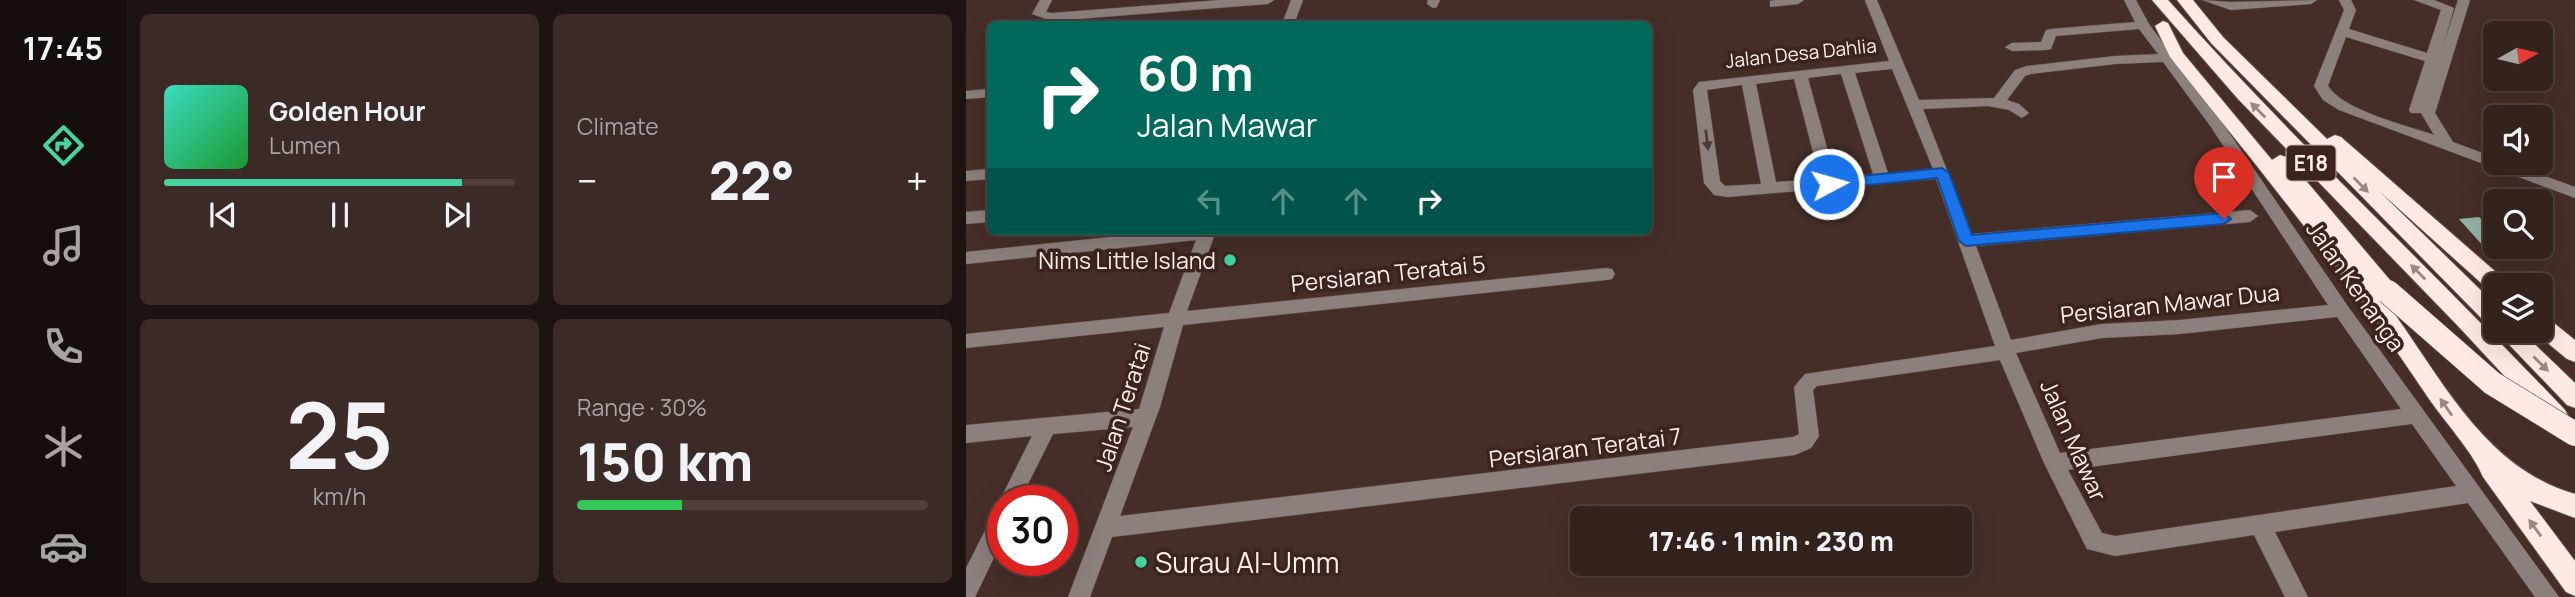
<!DOCTYPE html>
<meta charset="utf-8">
<style>
:root{--surface:#34221d;--page:#3c2a26;--text:#f1f3f6;--muted:#a9a4a4;--line:#4e3f3b;--accent:#43d4a0}
body{margin:0;font-family:Manrope,sans-serif;background:var(--page);color:var(--text);height:100vh;display:flex;flex-direction:column;font-size:26px;white-space:nowrap}
*{box-sizing:border-box;margin:0}
p{font-size:23px;color:var(--muted)}
.icon{flex:none;width:38px;height:38px;fill:none;stroke:currentColor;stroke-width:2;stroke-linecap:round;stroke-linejoin:round}
.map{position:relative;flex:1;overflow:hidden}
.panel{display:flex;flex-direction:column;gap:14px;padding:14px;background:#1d1310;width:840px}
.panel>*{flex:none}
.guide{position:absolute;left:21px;top:21px;width:665px;height:214px;border-radius:10px;box-shadow:0 7px 28px #0002,0 0 0 2px var(--line);background:#00695c;color:#fff;overflow:hidden}
.needle{width:46px;rotate:82deg}
.tools{position:absolute;left:1517px;top:21px;display:grid;gap:14px}
.tools a{display:grid;place-items:center;width:70px;height:70px;border-radius:10px;background:var(--surface);box-shadow:0 7px 28px #0002,0 0 0 2px var(--line);font-size:35px}
.speed{position:absolute;left:21px;top:485px;display:flex;gap:14px;font-size:35px;font-weight:700;text-align:center}
.speed>*{display:grid;place-content:center;width:91px;height:91px;border-radius:50%;background:var(--surface);box-shadow:0 7px 28px #0002,0 0 0 2px var(--line);line-height:1}
.speed .limit{border:10px solid #d22;background:#fff;color:#111}
.pin{position:absolute;display:grid;place-items:center;width:60px;height:60px;color:#fff;margin:-72px -30px;border-radius:50% 50% 50% 0;rotate:-45deg;box-shadow:0 0 7px #0007}
.pin .icon{rotate:45deg}
.me{position:absolute;width:77px;margin:-38px;rotate:84deg;stroke-linejoin:round;filter:drop-shadow(0 0 5px #0008)}
.turn{display:flex;align-items:center;gap:24px;height:147px;padding:0 35px;font-size:32px}
.turn .icon{width:91px;height:91px;stroke-width:2.5}
.turn b{display:block;font-size:49px;line-height:60px}
.lanes{display:flex;align-items:center;height:66px;padding:0 35px;background:#0003;justify-content:center;gap:35px;direction:ltr}
.lanes .off{opacity:.35}
.big{font-size:52px;font-weight:800;line-height:1.1}
.panel .card{flex:1;display:flex;flex-direction:column;justify-content:center;gap:10px;min-width:0;padding:0 24px;border-radius:10px;background:var(--page)}
.panel .dial{align-items:center;gap:0}
.dial b{font-size:91px;line-height:1}
.song{display:flex;align-items:center;gap:21px}
.cover{width:84px;height:84px;border-radius:10px;background:linear-gradient(135deg,hsl(170 70% 55%),hsl(130 70% 35%))}
.played{height:7px;border-radius:4px;background:linear-gradient(90deg,var(--accent) 85%,var(--line) 85%)}
.keys{display:flex;justify-content:space-around;direction:ltr}
.heat{display:flex;justify-content:space-between;align-items:center;font-size:38px;direction:ltr}
.charge{height:10px;border-radius:5px;background:linear-gradient(90deg,#34c759 30%,var(--line) 0)}
.panel .tiles{flex:1;display:grid;gap:14px;grid-template-columns:repeat(2,1fr)}
.trip{position:absolute;left:604px;top:506px;width:402px;height:70px;border-radius:10px;background:var(--surface);box-shadow:0 7px 28px #0002,0 0 0 2px var(--line);font-weight:800;line-height:70px;text-align:center}
main{display:flex;flex:1;min-height:0}
.tabs{display:flex;flex-direction:column;width:126px;justify-content:space-around;align-items:center;background:#150e0c;color:var(--muted)}
.tabs .icon{width:49px;height:49px}
.tabs .active{color:var(--accent)}
.tabs b{font-size:32px;color:var(--text)}
.map>svg:first-child{display:block}
.building{fill:#96b2a5}
.lines{fill:none;stroke-linecap:round;stroke-linejoin:round}
.minor-casing{stroke:#624d46;stroke-width:1}
.highway-casing{stroke:#624d46;stroke-width:2}
.minor{fill:#8c7f7c;fill-rule:evenodd}
.highway{fill:#fdeae4;fill-rule:evenodd}
.highway-bridge-casing{stroke:#624d46;stroke-width:25;stroke-linecap:butt}
.highway-bridge{stroke:#fdeae4;stroke-width:24}
.oneway{fill:#9c8780}
.oneway2{fill:#4e3b35}
.route{fill:#1a73e8;stroke:#114b97;stroke-width:2}
.poi-dot{fill:#43d4a0;stroke:#3a241d;stroke-width:2.5}
.labels{text-anchor:middle;dominant-baseline:central;stroke-width:7;stroke-linejoin:round;paint-order:stroke}
.far-street-label{font-size:19px;fill:#fdeee9;stroke:#3a241d}
.shield{fill:#3a241d;stroke:#c2b1ac;stroke-width:2}
.shield-label{font-size:21px;font-weight:bold;fill:#fdeee9}
.poi-label{font-size:23px;fill:#fdeee9;stroke:#3a241d;text-anchor:end}
.street-label{font-size:23px;fill:#fdeee9;stroke:#3a241d}
.near-poi-label{font-size:28px;fill:#fdeee9;stroke:#3a241d;text-anchor:start}
</style>
<main>
<nav class="tabs">
<b>17:45</b>
<svg class="icon active" aria-label="directions" viewBox="0 0 24 24"><path d="M12 3l9 9-9 9-9-9zM9 14v-3h6M13 9l2 2-2 2"/></svg>
<svg class="icon" aria-label="music" viewBox="0 0 24 24"><path d="M9 18V5l10-2v13"/><circle cx="6" cy="18" r="3"/><circle cx="16" cy="16" r="3"/></svg>
<svg class="icon" aria-label="phone" viewBox="0 0 24 24"><path d="M5 4h4l2 5-3 2q2 4 5 5l2-3 5 2v4C11 20 4 13 5 4z"/></svg>
<svg class="icon" aria-label="climate" viewBox="0 0 24 24"><path d="M12 3v18M4 7l16 10M4 17L20 7"/></svg>
<svg class="icon" aria-label="car" viewBox="0 0 24 24"><path d="M5 17H2v-5l4-1 3-4h7l3 4 3 1v5h-3M9 17h6M6 11h13"/><circle cx="7" cy="17" r="2"/><circle cx="17" cy="17" r="2"/></svg>
</nav>
<section class="panel">
<div class="tiles">
<div class="card">
<div class="song"><i class="cover"></i><div><b>Golden Hour</b><p>Lumen</p></div></div>
<div class="played"></div>
<div class="keys"><svg class="icon" aria-label="previous" viewBox="0 0 24 24"><path d="M18 5L8 12l10 7zM5 5v14"/></svg><svg class="icon" aria-label="pause" viewBox="0 0 24 24"><path d="M8 5v14M16 5v14"/></svg><svg class="icon" aria-label="next" viewBox="0 0 24 24"><path d="M6 5l10 7-10 7zM19 5v14"/></svg></div>
</div>
<div class="card"><p>Climate</p>
<div class="heat"><a>−</a><b class="big">22°</b><a>+</a></div>
</div>
<div class="card dial"><b>25</b><p>km/h</p></div>
<div class="card"><p>Range · 30%</p><b class="big">150 km</b><div class="charge"></div></div>
</div>
</section>
<div class="map">
<svg width="1609" height="597" viewBox="0 0 1609 597">
<rect width="100%" height="100%" fill="#452e27"/>
<path class="building" d="M1513 217 1517 221 1530 219V245L1518 247 1493 219Z"/>
<g class="lines">
<g class="minor-casing">
<path id="minor" d="M74 0H86L80 12 86 13 254 0H308L302 4 86 21 66 14Z
M325 0H337L328 24H316Z
M462 0H474L471 7 467 8 461 4Z
M809 0H838L832 4 804 7V1Z
M899 0H911L953 100 1028 98 1049 70 1061 66 1149 56 1192 54 1173 29 1090 36 1085 49 1080 50 1046 51 1039 47 1046 43 1075 42 1080 30 1085 29 1169 22 1158 0H1170L1183 24 1255 121 1381 305 1593 597H1569L1502 503 1309 532 1342 597H1319L1288 535 1149 556 1121 549 1078 463 1034 360 851 386 847 390 853 436 845 448 829 455 146 537 124 597H102L167 427 87 434 54 500H37V539L9 597H0V568L30 509 36 506 34 500 66 436 0 443V425L173 409 198 327 0 348V334L203 313 230 240 0 264V252L203 231H250L221 311 640 268 646 269 649 274 646 279 640 280 217 325 194 407 154 516 827 437 833 434 828 387 839 374 1029 346 970 179 762 197 748 195 738 183 727 90 733 82 923 61ZM1197 62 1245 127 1362 305 1214 320 1136 324 1045 340 1010 246 1284 222 1292 216 1284 210 1006 234 957 109 1022 106 1043 110 1056 118 1063 113 1053 104 1041 100 1059 76 1064 74 1149 64ZM926 69 967 169 922 173 889 73ZM875 74 907 174 869 177 842 78ZM828 79 854 179 810 182 790 84ZM776 85 795 184 759 186 754 181 741 90ZM1371 317 1435 409 1094 453 1050 353 1136 338 1214 334ZM1446 424 1490 486 1149 536 1136 533 1102 470Z
M1236 0 1265 2 1351 0 1345 4 1265 10Z
M1373 0H1385L1390 10 1383 29 1461 53 1475 10 1448 0H1468L1488 8 1477 46 1492 0H1504L1469 113 1487 142 1530 158V163H1543L1609 187V198L1373 110 1357 100 1348 86 1378 10ZM1380 37 1459 61 1443 110 1445 113H1455L1468 135C1440 125 1378 111 1362 86Z
M24 89V97L0 99V91Z
M24 169V179L0 181V171Z
M24 210V222L0 224V212Z"/>
</g>
<g class="highway-casing">
<path id="highway" d="M1186 0H1202C1329 142 1468 272 1599 410L1603 417 1599 424 1591 427 1583 424 1492 326 1272 99Z
M1211 0H1227L1257 37 1361 139 1369 135 1375 137 1538 279 1541 285H1530V292L1524 291 1413 191 1530 305V327L1522 325 1245 43Z
M1197 21 1202 23 1217 53 1306 160 1314 155 1320 157 1429 286 1432 292 1429 298H1417C1473 372 1515 467 1609 494V518L1564 501 1609 561V596L1600 592 1517 477C1505 449 1479 423 1461 396 1382 277 1292 168 1204 57L1189 26Z
M1575 317 1583 319 1609 340V362L1601 359 1567 331H1575Z
M1530 331H1555L1609 383V408L1601 405Z"/>
</g>
<use href="#minor" class="minor"/>
<use href="#highway" class="highway"/>
<g class="highway-bridge-casing">
<path id="highway-bridge" d="M1422 292 1526 383 1609 434"/>
</g>
<use href="#highway-bridge" class="highway-bridge"/>
</g>
<defs><path id="oneway-solid" d="M-6-.8H1V-3.2L6.5 0L1 3.2V.8H-6Z" transform="scale(1.75)"/></defs>
<g class="oneway">
<use href="#oneway-solid" transform="translate(1292 110) rotate(-135)"/>
<use href="#oneway-solid" transform="translate(1395 185) rotate(45)"/>
<use href="#oneway-solid" transform="translate(1452 272) rotate(-135)"/>
<use href="#oneway-solid" transform="translate(1575 364) rotate(45)"/>
<use href="#oneway-solid" transform="translate(1480 407) rotate(-125)"/>
<use href="#oneway-solid" transform="translate(1569 528) rotate(-126)"/>
</g>
<use class="oneway2" href="#oneway-solid" transform="translate(741 140) rotate(83)"/>
<path class="route" d="M976 168 983 173 1006 235 1258 213 1265 219 1258 224 1000 246 993 241 971 178 863 189 855 184 863 179Z"/>
<g class="poi-dot">
<circle cx="264" cy="260" r="7"/>
<circle cx="175" cy="562" r="7"/>
</g>
<g class="labels">
<g class="far-street-label">
<text transform="translate(835 53) rotate(-6)">Jalan Desa Dahlia</text>
</g>
<rect class="shield" x="1320.5" y="145.5" width="49" height="35" rx="5"/>
<g class="shield-label">
<text x="1345" y="163">E18</text>
</g>
<g class="poi-label">
<text x="250" y="260">Nims Little Island</text>
</g>
<g class="street-label">
<text transform="translate(422 273) rotate(-6)">Persiaran Teratai 5</text>
<text transform="translate(1390 286) rotate(55)">Jalan Kenanga</text>
<text transform="translate(1204 303) rotate(-6)">Persiaran Mawar Dua</text>
<text transform="translate(156 407) rotate(-72)">Jalan Teratai</text>
<text transform="translate(1108 440) rotate(66)">Jalan Mawar</text>
<text transform="translate(619 447) rotate(-7)">Persiaran Teratai 7</text>
</g>
<g class="near-poi-label">
<text x="189" y="562">Surau Al-Umm</text>
</g>
</g>
</svg>
<div class="tools">
<a><svg class="needle" viewBox="-14 -14 28 28"><path d="M0-13l5 13h-10z" fill="#e53935"/><path d="M0 13l5-13h-10z" fill="#a9a4a4"/></svg></a>
<a><svg class="icon" aria-label="sound" viewBox="0 0 24 24"><path d="M4 9h4l5-4v14l-5-4H4zM17 9q2 3 0 6"/></svg></a>
<a><svg class="icon" aria-label="search" viewBox="0 0 24 24"><circle cx="10" cy="10" r="6"/><path d="M15 15l6 6"/></svg></a>
<a><svg class="icon" aria-label="layers" viewBox="0 0 24 24"><path d="M12 4l9 5-9 5-9-5zM3 14l9 5 9-5"/></svg></a>
</div>
<div class="speed"><div class="limit">30</div></div>
<div class="pin" style="left:1258px;top:219px;background:#d93025"><svg class="icon" aria-label="arrive" viewBox="0 0 24 24"><path d="M6 21V4h12l-3 4 3 4H6"/></svg></div>
<svg class="me" style="left:863px;top:184px" viewBox="-20 -20 40 40"><circle r="17" fill="#1a73e8" stroke="#fff" stroke-width="3"/><path d="M0-11L8 9 0 5-8 9z" fill="#fff"/></svg>
<div class="trip">17:46 · 1 min · 230 m</div>
<div class="guide">
<div class="turn"><svg class="icon" aria-label="right" viewBox="0 0 24 24"><path d="M7 20v-9h11M14 6l5 5-5 5"/></svg><div><b>60 m</b>Jalan Mawar</div></div>
<div class="lanes"><svg class="icon off" aria-label="left" viewBox="0 0 24 24"><path d="M17 20v-9H6M10 6l-5 5 5 5"/></svg><svg class="icon off" aria-label="ahead" viewBox="0 0 24 24"><path d="M12 20V5M6 11l6-6 6 6"/></svg><svg class="icon off" aria-label="ahead" viewBox="0 0 24 24"><path d="M12 20V5M6 11l6-6 6 6"/></svg><svg class="icon" aria-label="right" viewBox="0 0 24 24"><path d="M7 20v-9h11M14 6l5 5-5 5"/></svg></div>
</div>
</div>
</main>
